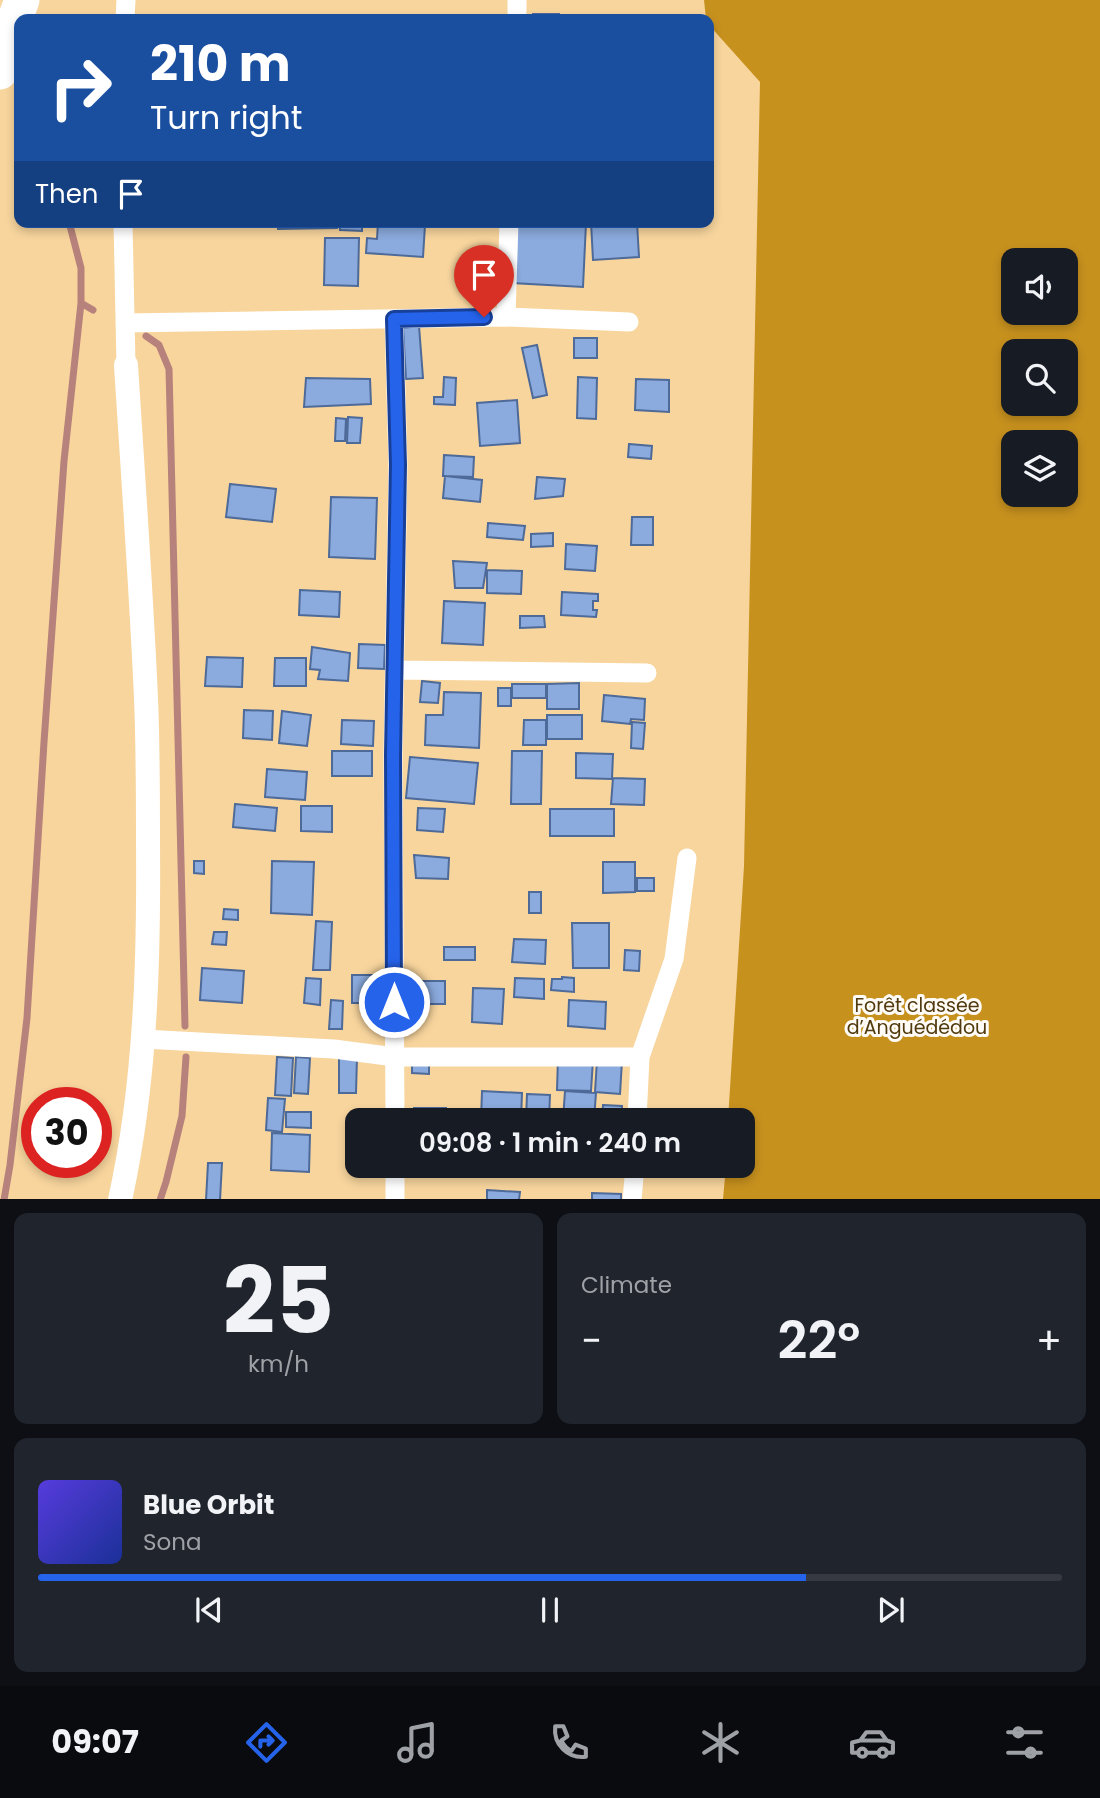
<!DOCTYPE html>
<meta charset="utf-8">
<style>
:root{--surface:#171b24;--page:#20242c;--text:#f1f3f6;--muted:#9ea1a6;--line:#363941;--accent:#2563eb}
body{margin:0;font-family:Poppins,sans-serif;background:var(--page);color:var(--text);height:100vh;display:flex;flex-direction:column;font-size:26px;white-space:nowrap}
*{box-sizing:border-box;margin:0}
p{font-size:23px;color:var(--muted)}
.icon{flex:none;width:38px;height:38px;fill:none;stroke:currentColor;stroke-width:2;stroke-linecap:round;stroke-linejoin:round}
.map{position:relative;height:1199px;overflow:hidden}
.panel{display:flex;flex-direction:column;gap:14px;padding:14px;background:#0d0f14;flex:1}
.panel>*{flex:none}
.top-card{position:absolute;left:14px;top:14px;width:700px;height:214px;border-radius:14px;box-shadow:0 4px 10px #0003;background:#1a4fa0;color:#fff;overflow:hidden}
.buttons{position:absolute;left:1001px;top:248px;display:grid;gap:14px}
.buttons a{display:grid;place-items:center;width:77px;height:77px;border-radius:14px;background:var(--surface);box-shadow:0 4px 10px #0003;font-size:35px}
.speed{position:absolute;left:21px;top:1087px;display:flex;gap:14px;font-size:35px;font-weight:700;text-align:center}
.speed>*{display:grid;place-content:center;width:91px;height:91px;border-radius:50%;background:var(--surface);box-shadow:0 4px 10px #0003;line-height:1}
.speed .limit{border:10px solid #d22;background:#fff;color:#111}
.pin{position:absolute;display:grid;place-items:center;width:60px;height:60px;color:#fff;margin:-72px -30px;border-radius:50% 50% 50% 0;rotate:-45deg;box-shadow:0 0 7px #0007}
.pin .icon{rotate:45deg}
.me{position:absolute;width:77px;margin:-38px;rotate:0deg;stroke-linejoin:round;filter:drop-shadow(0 0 5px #0008)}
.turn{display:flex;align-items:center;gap:24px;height:147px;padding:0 21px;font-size:32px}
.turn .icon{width:91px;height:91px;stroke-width:2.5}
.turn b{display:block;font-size:49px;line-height:60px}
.then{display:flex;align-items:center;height:66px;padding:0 21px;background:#0003;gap:14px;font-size:26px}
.big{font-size:52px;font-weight:600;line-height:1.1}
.panel .tile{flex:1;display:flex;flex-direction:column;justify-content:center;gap:10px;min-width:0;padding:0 24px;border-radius:14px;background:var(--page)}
.panel .dial{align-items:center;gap:0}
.dial b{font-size:91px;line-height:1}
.song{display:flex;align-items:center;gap:21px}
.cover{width:84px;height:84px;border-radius:10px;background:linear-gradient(135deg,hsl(250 70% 55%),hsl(230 70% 35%))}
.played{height:7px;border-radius:4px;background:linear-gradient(90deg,var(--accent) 75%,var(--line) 75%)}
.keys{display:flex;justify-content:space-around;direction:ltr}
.heat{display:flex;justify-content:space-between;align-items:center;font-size:38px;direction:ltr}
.panel .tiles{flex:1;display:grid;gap:14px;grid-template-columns:1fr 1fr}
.tile:last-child{grid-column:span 2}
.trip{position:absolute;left:345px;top:1108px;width:410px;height:70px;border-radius:14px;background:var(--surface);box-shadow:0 4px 10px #0003;font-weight:600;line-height:70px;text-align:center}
.tab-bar{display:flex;height:112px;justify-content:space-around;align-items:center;background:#090b0e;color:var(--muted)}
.tab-bar .icon{width:49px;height:49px}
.tab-bar .on{color:var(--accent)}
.tab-bar b{font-size:32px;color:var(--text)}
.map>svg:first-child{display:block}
.forest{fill:#c7911e;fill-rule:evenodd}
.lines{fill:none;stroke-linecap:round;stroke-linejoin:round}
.stream{stroke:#b7827b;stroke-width:7}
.building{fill:#8baadd;stroke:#4e6a99;stroke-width:2}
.minor{stroke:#fff;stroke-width:19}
.tertiary{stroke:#fff;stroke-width:24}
.motorway{stroke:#fff;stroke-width:35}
.route-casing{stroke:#184099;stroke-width:18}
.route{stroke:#2563eb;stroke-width:12}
.labels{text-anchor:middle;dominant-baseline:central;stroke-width:6;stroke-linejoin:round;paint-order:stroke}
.park-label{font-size:19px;fill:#503a0e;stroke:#fffbf6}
</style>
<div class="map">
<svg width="1100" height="1200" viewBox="0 0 1100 1200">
<rect width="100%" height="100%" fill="#f8d59d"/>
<path class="forest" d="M704 0H1100V1199H723L726 1166H742V1120H728L744 866 760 82 709 25V19H706ZM1013 261H1066V313H1013ZM1013 352H1066V404H1013ZM1013 443H1066V495H1013Z"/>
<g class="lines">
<path class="stream" d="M81 303 93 310
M146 336 159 345 169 369 185 1026
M4 1200 10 1165 27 1018 44 742 64 461 81 303V268L69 222
M160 1200 166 1182 182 1116 186 1057"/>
</g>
<path class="building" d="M533 14H559V19H533Z
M277 222H337V228L278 229Z
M340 222H362V231L340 230Z
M378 222 425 225 423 257 366 253 367 238 377 239Z
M514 222 586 223 583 287 512 283Z
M591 222H637L639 257 593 260Z
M325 238H359L358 286 324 285Z
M419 326 423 378 406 379 403 328Z
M574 338H597V358H574Z
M537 345 547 395 533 398 522 348Z
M444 377 456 378 455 405 434 404V397H443Z
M578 377 597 378 596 419 577 418Z
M306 378 370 379 371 404 304 407Z
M636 379 669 380V412L635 410Z
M517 400 520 443 480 446 477 403Z
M348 417 362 418 360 443H347Z
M336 418 346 419 345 441H335Z
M629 444 652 446 651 459 628 457Z
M444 455 474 457 473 477 443 476Z
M445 476 482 480 480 502 443 498Z
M537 477 565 479 563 496 535 499Z
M230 484 276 489 272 522 226 517Z
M331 497 377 498 375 559 329 557Z
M632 517H653V545H631Z
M488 523 525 526 523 540 487 537Z
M553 533V546L531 547V534Z
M566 544 597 546 595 571 565 569Z
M453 561 487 563 483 588H455Z
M487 570 522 571 521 594 487 593Z
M300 590 340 592 339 617 299 615Z
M562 592 598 594V601H593V610H597L596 617 561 615Z
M444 601 485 603 483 645 442 643Z
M520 616H544L545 627 520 628Z
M359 644 385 645 384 669 358 668Z
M312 647 350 653 348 681 318 679 320 670 310 669Z
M207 657 243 658 242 687 205 686Z
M275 658H306V686H274Z
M422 681 440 683 438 703 420 702Z
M579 683V709H547V684Z
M512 684H546V698H512Z
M498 688H511V706H498Z
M444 692 481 693 479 748 425 745 426 715H443Z
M604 695 645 699 644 720 631 719 630 724 602 721Z
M244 710 273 711 272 740 243 738Z
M282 711 311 715 307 746 279 743Z
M547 715H582V739H547Z
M342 720 374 721 373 746 341 744Z
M524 720H546V745H523Z
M632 722 645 723 643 749 631 748Z
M332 751H372V776H332Z
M512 751H542L541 804H511Z
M576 753 613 754 612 779 576 778Z
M410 757 478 763 474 804 406 798Z
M267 769 307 772 305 800 265 797Z
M613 778 645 779 644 805 611 804Z
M235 804 277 808 275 831 233 827Z
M301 806H332V832L301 831Z
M418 808 445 809 443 832 417 830Z
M550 809H614V836H550Z
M414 855 449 858 448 879 416 878Z
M194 861H204V874L194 873Z
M272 861 314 862 312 915 271 913Z
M603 862H635V892L603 893Z
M637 878H654V891H637Z
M529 892H541V913H529Z
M224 909 238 910V920L223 919Z
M316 921 332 922 330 970H313Z
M572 923H609V968H573Z
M214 932H227L226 945 212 944Z
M514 939 546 940 545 964 512 962Z
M444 947H475V960H444Z
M625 950 640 951 639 971 624 970Z
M202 968 244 971 242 1003 200 1000Z
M352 975H378L377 1003H352Z
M562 977 574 978V992L551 990 552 979H562Z
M306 978 321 979 320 1005 304 1003Z
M515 978 544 979V999L514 997Z
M412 981H445V1004H412Z
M473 988 504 989 502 1024 472 1022Z
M331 1000 343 1001 342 1029H329Z
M569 1000 606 1002 605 1029 568 1026Z
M277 1057 293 1058 291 1096 275 1095Z
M296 1057 310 1058 308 1094 294 1093Z
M339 1057H357L356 1093H339Z
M558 1058 593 1060 591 1091 557 1090Z
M412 1059 429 1060V1074L412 1073Z
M597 1060 622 1061 620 1094 595 1092Z
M482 1091 522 1093 521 1120H481Z
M565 1091 596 1093 594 1120H563Z
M527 1094 550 1095 549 1120H526Z
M268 1098 285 1099 282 1132 266 1130Z
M603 1105 622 1106 621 1120H602Z
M414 1108H446V1120H414Z
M286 1112H311V1128L286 1127Z
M272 1133 310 1135 309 1172 271 1170Z
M208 1163H222L220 1200H206Z
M487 1190 520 1192 519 1200H487Z
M592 1193 621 1194V1200H592Z"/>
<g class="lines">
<path class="minor" d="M517 0V19
M125 19 126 0
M123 222 126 365
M506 317 509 222
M394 319 398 465 393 755 395 1120
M125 323 506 317 629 322
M395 670 647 673
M143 1039 334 1049 395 1057H640
M637 1120 640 1057 674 959 687 858
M395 1166V1200
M632 1200 635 1166"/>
<path class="tertiary" d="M120 1200C146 1082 149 961 148 841 148 794 148 746 146 698 141 587 133 476 126 365"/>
<path class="motorway" d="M0 72 10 32 22 0"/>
</g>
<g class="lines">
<g class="route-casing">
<path id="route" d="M394 1002 393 755 398 465 394 319 484 317"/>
</g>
<use href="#route" class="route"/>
</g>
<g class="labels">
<g class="park-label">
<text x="917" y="1005">Forêt classée<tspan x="917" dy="22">d’Anguédédou</tspan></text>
</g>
</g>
</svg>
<div class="buttons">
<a><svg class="icon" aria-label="sound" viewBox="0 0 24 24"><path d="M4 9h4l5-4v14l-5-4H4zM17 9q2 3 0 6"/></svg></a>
<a><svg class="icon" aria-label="search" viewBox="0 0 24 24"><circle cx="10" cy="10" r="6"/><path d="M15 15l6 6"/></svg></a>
<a><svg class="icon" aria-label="layers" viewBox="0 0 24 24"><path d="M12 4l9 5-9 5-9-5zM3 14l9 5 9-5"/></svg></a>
</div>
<div class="speed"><div class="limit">30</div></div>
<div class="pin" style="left:484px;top:317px;background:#d93025"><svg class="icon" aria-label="arrive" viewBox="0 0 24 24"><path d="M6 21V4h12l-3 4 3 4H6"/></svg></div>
<svg class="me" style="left:394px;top:1002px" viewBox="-20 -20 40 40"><circle r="17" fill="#2563eb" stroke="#fff" stroke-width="3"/><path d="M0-11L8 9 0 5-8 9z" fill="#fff"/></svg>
<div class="trip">09:08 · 1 min · 240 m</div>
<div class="top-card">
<div class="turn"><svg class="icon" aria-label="right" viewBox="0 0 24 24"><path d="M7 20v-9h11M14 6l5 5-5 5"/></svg><div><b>210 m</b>Turn right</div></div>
<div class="then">Then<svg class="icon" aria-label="arrive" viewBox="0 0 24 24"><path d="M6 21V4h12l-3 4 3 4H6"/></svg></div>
</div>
</div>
<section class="panel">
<div class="tiles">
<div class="tile dial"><b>25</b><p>km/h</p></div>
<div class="tile"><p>Climate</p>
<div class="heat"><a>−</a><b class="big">22°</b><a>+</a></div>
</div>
<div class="tile">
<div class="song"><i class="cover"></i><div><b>Blue Orbit</b><p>Sona</p></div></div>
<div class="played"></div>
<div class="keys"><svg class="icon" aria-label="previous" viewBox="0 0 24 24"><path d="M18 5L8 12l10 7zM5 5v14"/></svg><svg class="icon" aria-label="pause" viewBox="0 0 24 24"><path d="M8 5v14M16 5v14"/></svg><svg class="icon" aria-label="next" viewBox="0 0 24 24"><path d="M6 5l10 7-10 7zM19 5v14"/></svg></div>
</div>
</div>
</section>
<nav class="tab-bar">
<b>09:07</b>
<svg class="icon on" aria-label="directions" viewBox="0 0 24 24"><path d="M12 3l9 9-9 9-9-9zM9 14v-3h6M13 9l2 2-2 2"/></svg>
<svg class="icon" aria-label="music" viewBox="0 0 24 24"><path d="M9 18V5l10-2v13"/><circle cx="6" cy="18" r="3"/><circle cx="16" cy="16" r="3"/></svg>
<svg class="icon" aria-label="phone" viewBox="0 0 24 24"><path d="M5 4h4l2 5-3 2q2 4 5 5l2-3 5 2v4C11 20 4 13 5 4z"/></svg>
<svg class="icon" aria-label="climate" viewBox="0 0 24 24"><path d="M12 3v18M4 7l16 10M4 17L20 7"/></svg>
<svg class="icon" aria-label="car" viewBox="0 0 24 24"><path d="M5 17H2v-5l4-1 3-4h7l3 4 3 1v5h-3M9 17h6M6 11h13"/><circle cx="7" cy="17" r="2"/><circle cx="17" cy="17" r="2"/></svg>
<svg class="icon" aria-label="filters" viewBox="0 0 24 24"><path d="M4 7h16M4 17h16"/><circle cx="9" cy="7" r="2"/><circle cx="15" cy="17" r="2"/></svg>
</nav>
